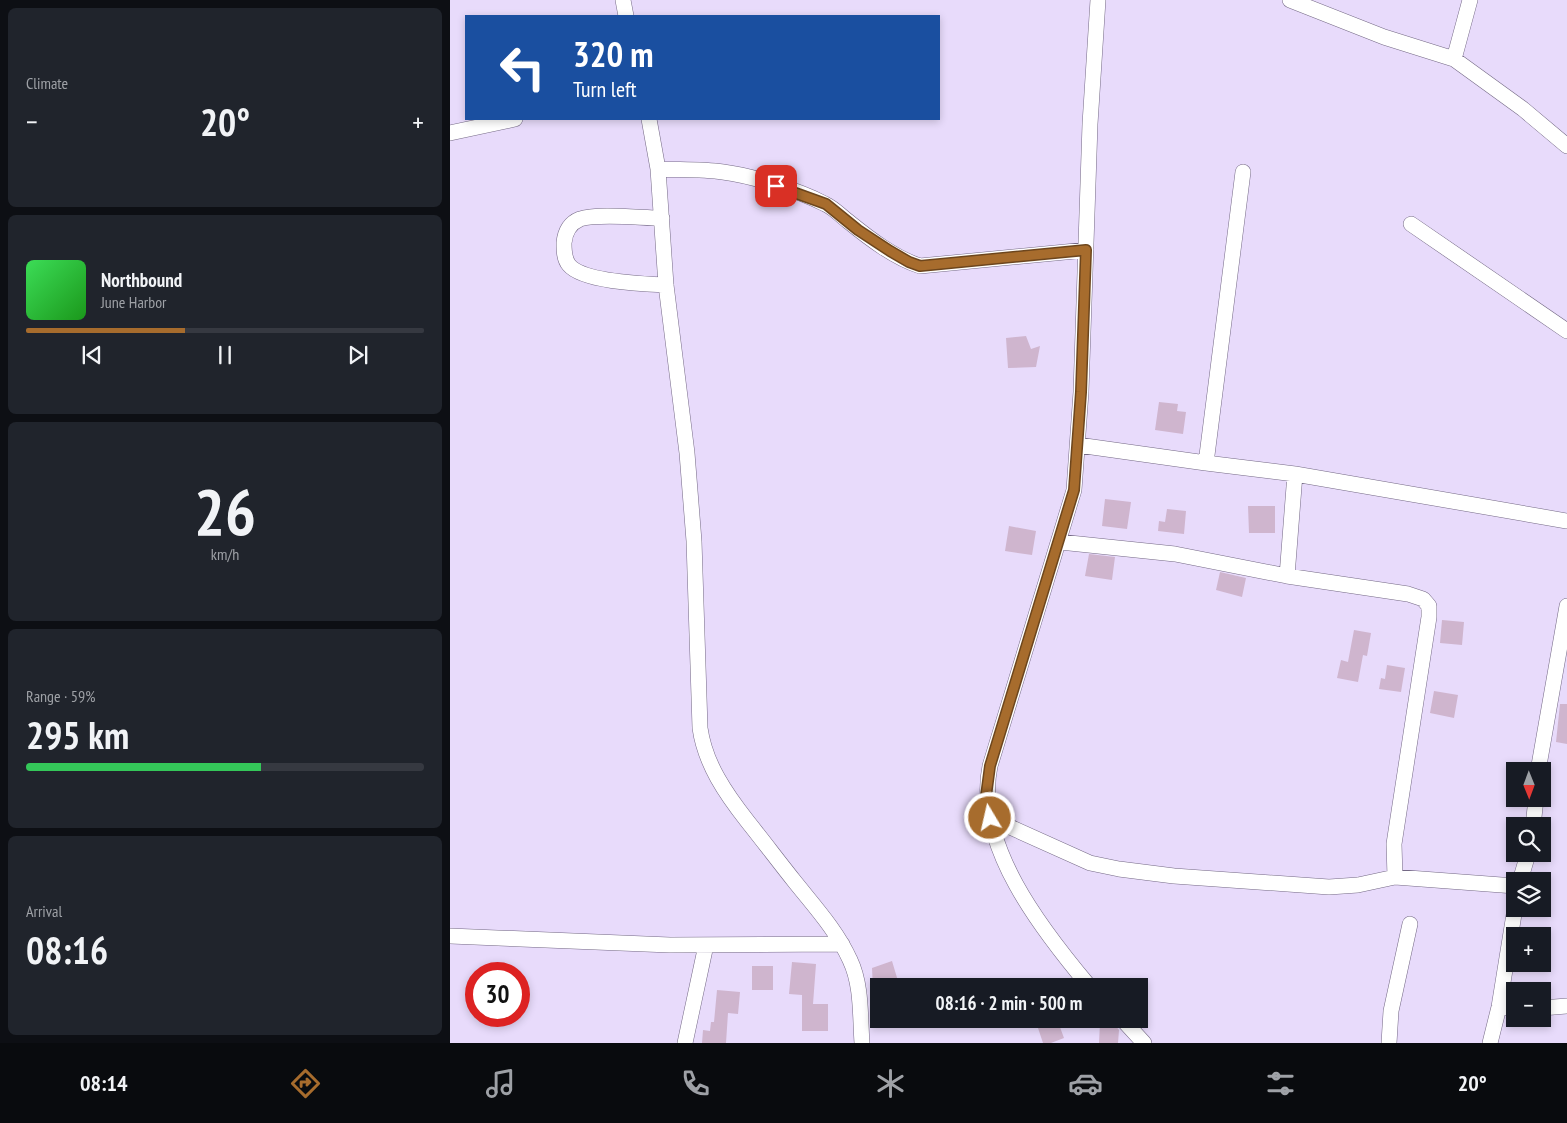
<!DOCTYPE html>
<meta charset="utf-8">
<style>
:root{--surface:#171b24;--page:#20242c;--text:#f1f3f6;--muted:#9ea1a6;--line:#363941;--accent:#a76c2d}
body{margin:0;font-family:"PT Sans Narrow",sans-serif;background:var(--page);color:var(--text);height:100vh;display:flex;flex-direction:column;font-size:19px;white-space:nowrap}
*{box-sizing:border-box;margin:0}
p{font-size:16px;color:var(--muted)}
.icon{flex:none;width:28px;height:28px;fill:none;stroke:currentColor;stroke-width:2;stroke-linecap:round;stroke-linejoin:round}
.map{position:relative;flex:1;overflow:hidden}
.panel{display:flex;flex-direction:column;gap:8px;padding:8px;background:#0d0f14;width:450px}
.panel>*{flex:none}
.guide{position:absolute;left:15px;top:15px;width:475px;height:105px;border-radius:0px;box-shadow:0 2px 8px #0003;background:#1a4fa0;color:#fff;overflow:hidden}
.needle{width:32px;rotate:179deg}
.controls{position:absolute;left:1056px;top:762px;display:grid;gap:10px}
.controls a{display:grid;place-items:center;width:45px;height:45px;border-radius:0px;background:var(--surface);box-shadow:0 2px 8px #0003;font-size:25px}
.speed{position:absolute;left:15px;top:962px;display:flex;gap:10px;font-size:25px;font-weight:700;text-align:center}
.speed>*{display:grid;place-content:center;width:65px;height:65px;border-radius:50%;background:var(--surface);box-shadow:0 2px 8px #0003;line-height:1}
.speed .limit{border:8px solid #d22;background:#fff;color:#111}
.pin{position:absolute;display:grid;place-items:center;width:42px;height:42px;color:#fff;margin:-21px;border-radius:10px;box-shadow:0 2px 8px #0006}
.me{position:absolute;width:55px;margin:-28px;rotate:351deg;stroke-linejoin:round;filter:drop-shadow(0 0 4px #0008)}
.turn{display:flex;align-items:center;gap:18px;height:105px;padding:0 25px;font-size:22px}
.turn .icon{width:65px;height:65px;stroke-width:2.5}
.turn b{display:block;font-size:35px;line-height:42px}
.big{font-size:38px;font-weight:700;line-height:1.1}
.panel .card{flex:1;display:flex;flex-direction:column;justify-content:center;gap:8px;min-width:0;padding:0 18px;border-radius:8px;background:var(--page)}
.panel .dial{align-items:center;gap:0}
.dial b{font-size:65px;line-height:1}
.song{display:flex;align-items:center;gap:15px}
.cover{width:60px;height:60px;border-radius:8px;background:linear-gradient(135deg,hsl(130 70% 55%),hsl(120 70% 35%))}
.played{height:5px;border-radius:2px;background:linear-gradient(90deg,var(--accent) 40%,var(--line) 40%)}
.keys{display:flex;justify-content:space-around;direction:ltr}
.heat{display:flex;justify-content:space-between;align-items:center;font-size:28px;direction:ltr}
.charge{height:8px;border-radius:4px;background:linear-gradient(90deg,#34c759 59%,var(--line) 0)}
.trip{position:absolute;left:420px;top:978px;width:278px;height:50px;border-radius:0px;background:var(--surface);box-shadow:0 2px 8px #0003;font-weight:700;line-height:50px;text-align:center}
.menu{display:flex;height:80px;justify-content:space-around;align-items:center;background:#090b0e;color:var(--muted)}
.menu .icon{width:35px;height:35px}
.menu .current{color:var(--accent)}
.menu b{font-size:22px;color:var(--text)}
main{display:flex;flex:1;min-height:0}
.map>svg:first-child{display:block}
.building{fill:#cfb5ce}
.lines{fill:none;stroke-linecap:round;stroke-linejoin:round}
.minor-casing{stroke:#746985;stroke-width:16}
.minor{stroke:#fff;stroke-width:15}
.route-casing{stroke:#6d461d;stroke-width:12}
.route{stroke:#a76c2d;stroke-width:9}
</style>
<main>
<section class="panel">
<div class="card"><p>Climate</p>
<div class="heat"><a>−</a><b class="big">20°</b><a>+</a></div>
</div>
<div class="card">
<div class="song"><i class="cover"></i><div><b>Northbound</b><p>June Harbor</p></div></div>
<div class="played"></div>
<div class="keys"><svg class="icon" aria-label="previous" viewBox="0 0 24 24"><path d="M18 5L8 12l10 7zM5 5v14"/></svg><svg class="icon" aria-label="pause" viewBox="0 0 24 24"><path d="M8 5v14M16 5v14"/></svg><svg class="icon" aria-label="next" viewBox="0 0 24 24"><path d="M6 5l10 7-10 7zM19 5v14"/></svg></div>
</div>
<div class="card dial"><b>26</b><p>km/h</p></div>
<div class="card"><p>Range · 59%</p><b class="big">295 km</b><div class="charge"></div></div>
<div class="card"><p>Arrival</p><b class="big">08:16</b></div>
</section>
<div class="map">
<svg width="1117" height="1043" viewBox="0 0 1117 1043">
<rect width="100%" height="100%" fill="#e8dbfb"/>
<path class="building" d="M576 336 581 349 590 346 586 367 558 368 556 338Z
M709 402 728 404 727 411 736 412 733 434 705 430Z
M655 499 681 502 677 529 652 526Z
M798 506H825V533H799Z
M717 509 736 511 734 534 708 531 709 521 715 522Z
M559 526 586 531 582 555 555 551Z
M639 554 665 557 662 580 635 576Z
M770 572 796 578 792 597 766 590Z
M992 620 1014 622 1012 645 990 643Z
M904 630 921 633 917 656 913 655 908 682 887 678 891 660 898 662Z
M937 665 955 668 951 692 929 689 931 678 935 679Z
M984 691 1008 695 1004 718 980 713Z
M1110 704H1117V744L1106 742Z
M442 961 448 981 423 989 422 968Z
M342 962 366 964 363 1004H378V1031H352V995L339 994Z
M302 966H323V990H302Z
M267 990 290 992 288 1014 278 1013 276 1043H252L253 1030 260 1031 261 1022H264Z
M596 1019H607L614 1038 601 1043H593L586 1022Z
M650 1023 664 1024 669 1030 668 1043H649Z"/>
<g class="lines">
<g class="minor-casing">
<path id="minor" d="M173 0 176 16
M840 0 934 37 1004 59 1073 109 1117 146
M1004 59 1020 0
M199 119 208 169 216 285 237 453 244 541 250 728C255 764 276 794 298 822 314 842 329 862 345 882 365 907 387 931 400 960 412 985 410 1016 412 1043
M0 133 65 119
M208 169C230 170 252 169 273 172 303 176 348 190 375 204 384 208 391 216 399 222 420 239 445 258 470 266L636 250
M793 172 756 463 845 474 1117 521
M212 218C191 218 148 213 130 219 120 223 115 232 114 243 114 250 114 259 119 265 133 282 195 284 216 285
M961 224 1117 331
M628 445 756 463
M837 576 845 474
M1088 771 1117 606
M540 818 640 863 669 869 724 876 879 887 908 885 945 877 944 844 979 617V606L973 599 958 594 837 576 725 554 610 542
M1083 826 1086 799
M945 877 1065 886
M1070 881 1078 854
M0 936 220 945 392 944
M549 986H639
M639 986C592 930 524 844 540 766L624 490 631 392 640 124 648 0
M1049 1007 1065 1008
M1092 1008 1117 1006
M672 1019 694 1043
M235 1043 256 945
M939 1043 941 1011 960 924
M1040 1043 1049 1007 1065 908"/>
</g>
<use href="#minor" class="minor"/>
</g>
<g class="lines">
<g class="route-casing">
<path id="route" d="M326 186 376 204 408 230 440 251 459 262 470 266 636 250 631 392 624 490 540 766 536 796 540 818"/>
</g>
<use href="#route" class="route"/>
</g>
</svg>
<div class="controls">
<a><svg class="needle" viewBox="-14 -14 28 28"><path d="M0-13l5 13h-10z" fill="#e53935"/><path d="M0 13l5-13h-10z" fill="#9ea1a6"/></svg></a>
<a><svg class="icon" aria-label="search" viewBox="0 0 24 24"><circle cx="10" cy="10" r="6"/><path d="M15 15l6 6"/></svg></a>
<a><svg class="icon" aria-label="layers" viewBox="0 0 24 24"><path d="M12 4l9 5-9 5-9-5zM3 14l9 5 9-5"/></svg></a>
<a>+</a>
<a>−</a>
</div>
<div class="speed"><div class="limit">30</div></div>
<div class="pin" style="left:326px;top:186px;background:#d93025"><svg class="icon" aria-label="arrive" viewBox="0 0 24 24"><path d="M6 21V4h12l-3 4 3 4H6"/></svg></div>
<svg class="me" style="left:540px;top:818px" viewBox="-20 -20 40 40"><circle r="17" fill="#a76c2d" stroke="#fff" stroke-width="3"/><path d="M0-11L8 9 0 5-8 9z" fill="#fff"/></svg>
<div class="trip">08:16 · 2 min · 500 m</div>
<div class="guide">
<div class="turn"><svg class="icon" aria-label="left" viewBox="0 0 24 24"><path d="M17 20v-9H6M10 6l-5 5 5 5"/></svg><div><b>320 m</b>Turn left</div></div>
</div>
</div>
</main>
<nav class="menu">
<b>08:14</b>
<svg class="icon current" aria-label="directions" viewBox="0 0 24 24"><path d="M12 3l9 9-9 9-9-9zM9 14v-3h6M13 9l2 2-2 2"/></svg>
<svg class="icon" aria-label="music" viewBox="0 0 24 24"><path d="M9 18V5l10-2v13"/><circle cx="6" cy="18" r="3"/><circle cx="16" cy="16" r="3"/></svg>
<svg class="icon" aria-label="phone" viewBox="0 0 24 24"><path d="M5 4h4l2 5-3 2q2 4 5 5l2-3 5 2v4C11 20 4 13 5 4z"/></svg>
<svg class="icon" aria-label="climate" viewBox="0 0 24 24"><path d="M12 3v18M4 7l16 10M4 17L20 7"/></svg>
<svg class="icon" aria-label="car" viewBox="0 0 24 24"><path d="M5 17H2v-5l4-1 3-4h7l3 4 3 1v5h-3M9 17h6M6 11h13"/><circle cx="7" cy="17" r="2"/><circle cx="17" cy="17" r="2"/></svg>
<svg class="icon" aria-label="filters" viewBox="0 0 24 24"><path d="M4 7h16M4 17h16"/><circle cx="9" cy="7" r="2"/><circle cx="15" cy="17" r="2"/></svg>
<b>20°</b>
</nav>
